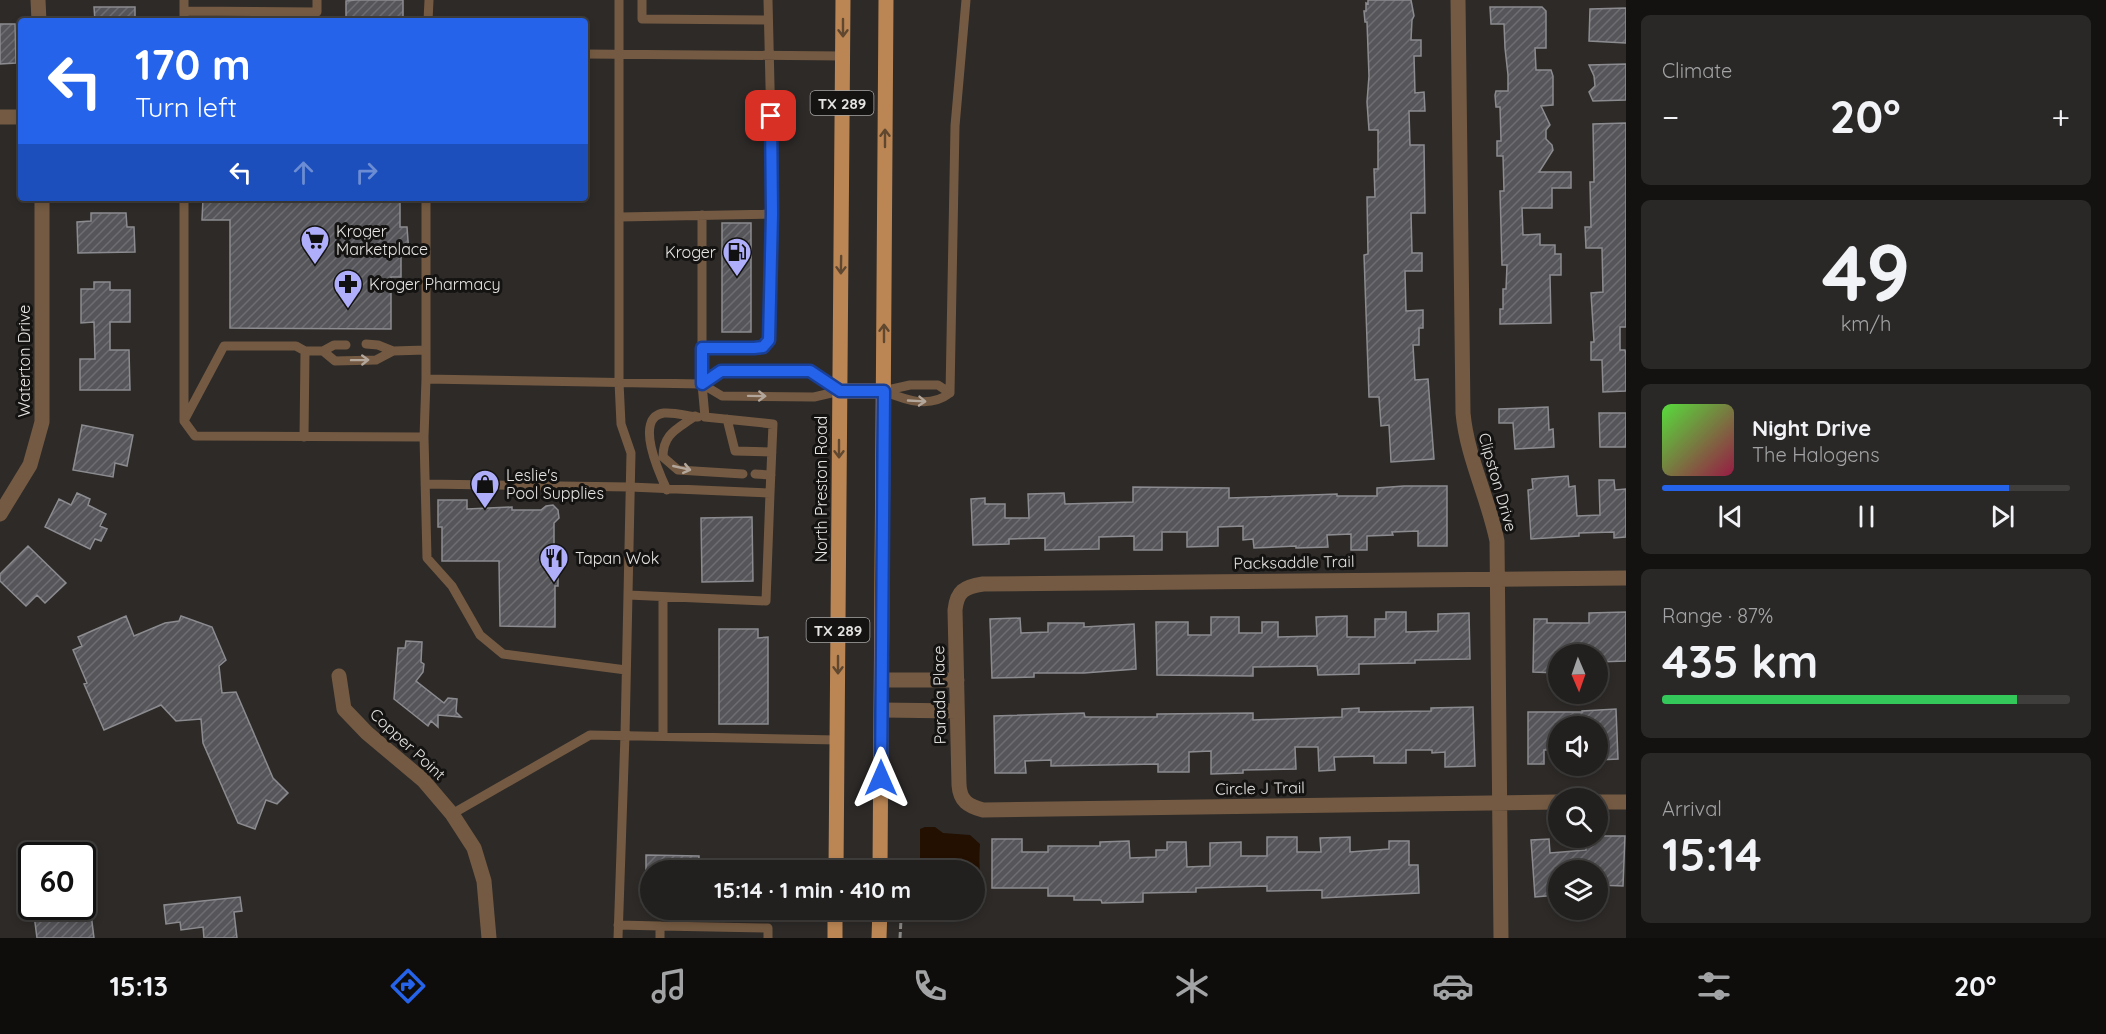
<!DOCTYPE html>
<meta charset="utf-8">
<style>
:root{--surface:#22201e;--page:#2a2827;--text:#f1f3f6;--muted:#a2a3a4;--line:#3f3e3c;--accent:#2563eb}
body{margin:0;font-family:Quicksand,sans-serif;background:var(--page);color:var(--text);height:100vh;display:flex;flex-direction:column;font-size:22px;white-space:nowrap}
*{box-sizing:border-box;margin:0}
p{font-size:20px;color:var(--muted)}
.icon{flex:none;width:33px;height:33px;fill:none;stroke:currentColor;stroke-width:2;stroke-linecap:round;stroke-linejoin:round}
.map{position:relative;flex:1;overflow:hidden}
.side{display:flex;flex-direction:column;gap:15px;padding:15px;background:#131210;width:480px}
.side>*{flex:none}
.banner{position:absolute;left:18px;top:18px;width:570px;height:183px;border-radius:6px;box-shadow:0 3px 9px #0003,0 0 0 2px var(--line);background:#2563eb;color:#fff;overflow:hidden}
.needle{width:39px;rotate:178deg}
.fabs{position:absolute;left:1548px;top:644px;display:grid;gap:12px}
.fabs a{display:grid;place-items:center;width:60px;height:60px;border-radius:50%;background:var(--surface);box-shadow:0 3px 9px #0003,0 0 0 2px var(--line);font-size:30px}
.speed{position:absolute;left:18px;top:842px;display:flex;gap:12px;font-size:30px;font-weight:700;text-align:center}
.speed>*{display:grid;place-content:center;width:78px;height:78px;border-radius:50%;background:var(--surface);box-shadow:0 3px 9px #0003,0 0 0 2px var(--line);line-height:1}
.speed .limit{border:3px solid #111;border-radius:9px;background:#fff;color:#111}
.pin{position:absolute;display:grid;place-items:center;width:51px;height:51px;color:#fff;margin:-26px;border-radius:12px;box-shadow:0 3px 9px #0006}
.me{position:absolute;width:66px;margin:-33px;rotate:0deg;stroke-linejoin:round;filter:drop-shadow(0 0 4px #0008)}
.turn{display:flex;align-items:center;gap:21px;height:126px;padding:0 18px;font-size:27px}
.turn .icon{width:78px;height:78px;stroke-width:2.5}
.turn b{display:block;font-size:42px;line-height:51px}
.lanes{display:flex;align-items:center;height:57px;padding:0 18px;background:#0003;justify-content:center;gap:30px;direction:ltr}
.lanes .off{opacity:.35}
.big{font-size:45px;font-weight:800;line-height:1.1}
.side .widget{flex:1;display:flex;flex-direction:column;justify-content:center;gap:9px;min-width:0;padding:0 21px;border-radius:9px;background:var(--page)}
.side .dial{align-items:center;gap:0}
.dial b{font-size:78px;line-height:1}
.song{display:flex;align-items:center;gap:18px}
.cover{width:72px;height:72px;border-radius:9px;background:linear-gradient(135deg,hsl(110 70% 55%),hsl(340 70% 35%))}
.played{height:6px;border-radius:3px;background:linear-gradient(90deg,var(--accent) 85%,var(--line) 85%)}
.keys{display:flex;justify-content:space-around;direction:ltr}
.heat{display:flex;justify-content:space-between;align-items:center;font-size:33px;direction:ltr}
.charge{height:9px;border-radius:4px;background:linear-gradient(90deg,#34c759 87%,var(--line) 0)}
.trip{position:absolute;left:640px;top:860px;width:345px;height:60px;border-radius:30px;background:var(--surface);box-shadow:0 3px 9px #0003,0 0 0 2px var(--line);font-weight:800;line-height:60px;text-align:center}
.tab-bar{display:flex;height:96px;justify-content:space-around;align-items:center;background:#0e0d0c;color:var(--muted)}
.tab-bar .icon{width:42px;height:42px}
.tab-bar .current{color:var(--accent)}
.tab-bar b{font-size:27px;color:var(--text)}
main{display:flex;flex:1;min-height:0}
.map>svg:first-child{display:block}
.water{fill:#231000}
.building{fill:url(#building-hatch);stroke:#8c8c90;stroke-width:1.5}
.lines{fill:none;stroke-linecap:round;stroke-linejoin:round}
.path{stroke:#898785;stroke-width:3;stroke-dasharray:6 3;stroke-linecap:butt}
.service{stroke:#745a42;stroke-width:9}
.minor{stroke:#745a42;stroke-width:15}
.primary{stroke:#bb8654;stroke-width:15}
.oneway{stroke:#5f4730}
.oneway2{stroke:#b3a69b}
.route-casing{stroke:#184099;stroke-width:15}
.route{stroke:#2563eb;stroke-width:10}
.labels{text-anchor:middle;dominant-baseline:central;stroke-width:6;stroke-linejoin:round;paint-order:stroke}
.shield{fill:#141312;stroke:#a7a5a4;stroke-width:1.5}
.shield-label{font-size:15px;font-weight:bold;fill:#e6e4e3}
.poi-label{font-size:16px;fill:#e6e4e3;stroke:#141312;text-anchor:start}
.street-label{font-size:16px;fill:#e6e4e3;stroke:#141312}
</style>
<main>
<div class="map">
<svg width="1626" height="938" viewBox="0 0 1626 938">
<defs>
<pattern id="building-hatch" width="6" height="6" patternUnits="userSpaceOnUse" patternTransform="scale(1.5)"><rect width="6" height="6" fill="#56565a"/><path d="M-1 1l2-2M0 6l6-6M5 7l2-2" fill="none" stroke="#6e6e72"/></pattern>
</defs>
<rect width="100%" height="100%" fill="#2d2a28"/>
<path class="water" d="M925 827H935L943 833 970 835 980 844C978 865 982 886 979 905L975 907V870H920V829Z"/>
<path class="building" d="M356 0H403V21H346V1Z
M1368 0H1411L1414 16 1412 20 1411 40H1421V56H1414L1415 93 1424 92 1425 111H1409L1410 145H1424L1425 213H1411L1412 253H1422V271H1405L1406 311 1423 310V328H1419V345H1413L1415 380 1428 379 1434 459 1391 462 1389 425 1381 426 1379 397H1369L1364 255 1368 254 1367 197H1375L1374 169H1378V130H1369L1367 102 1369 76 1367 22H1365L1364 11H1366V3L1368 4Z
M94 7H135V21H95Z
M1490 7H1542L1546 11V48H1535L1536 70H1551L1553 76V105L1541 106 1550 125 1546 130V139L1552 145 1553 150 1539 172H1571V188H1552V208H1522L1523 235 1540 234V245H1555V254H1561V275H1550L1551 323 1500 324V309H1503V289H1506L1507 265H1502L1500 191H1504L1503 156H1497V141H1501L1500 107H1496L1495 95 1496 91H1508V75L1505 48 1504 24H1491Z
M1626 8V43L1589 41 1590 9Z
M0 24H15L16 63 0 64Z
M1626 64V100L1593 101 1589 92 1595 86 1594 76 1589 65Z
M1626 123V327H1620V350H1625L1626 355V391L1603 392 1602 360H1591V342H1594L1591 293 1603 292 1602 248H1586L1585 227H1591L1590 182H1594L1593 124Z
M203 198H400V227H407L409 254H401V277H391V329L230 328V220H202Z
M91 213H126L127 227H134L135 252 78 253 77 222 91 221Z
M722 223H751V332H722Z
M94 282H110V290H130V322H110V350H129L130 390H80V359H95L94 322 81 323V289H94Z
M1548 407 1549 430 1553 429 1554 447 1515 449 1513 423H1499V409Z
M1599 413H1626V447H1600Z
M82 425 133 435 127 466 115 463 113 477 73 470Z
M1568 476 1569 487 1575 486 1577 516 1600 515 1599 480H1614L1615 490 1626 489V537L1614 538V532L1579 533V536L1531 539 1528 490 1533 489 1532 479Z
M1404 486H1447V546H1418V531L1392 532 1393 535 1367 536V550H1351V534L1327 535 1328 547 1296 548V546L1254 548 1253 539 1243 540V526L1218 527V546L1187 547V532H1162V550H1134V536L1099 537V549L1045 550V538L1009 539V544L973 545 971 499 985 498V504H1005V518H1029L1028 494 1064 493 1065 504 1133 502V487L1229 488V498L1337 494V496H1377V488Z
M77 493 90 499 88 505 106 514 100 526 107 529 101 541 95 539 90 549 45 527 59 499 71 505Z
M438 500H467V509L512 507V510H541L546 506 553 505 558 510 559 518 554 523V556L555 572H558V586H555V627L500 626 499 561H442V527H438Z
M752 517 753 581 702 582 701 518Z
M28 546 66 583 45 603 37 595 26 606 0 581V574Z
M1386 612H1406V632L1438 631V614L1469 613 1470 659 1415 660V663L1359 664V674L1318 675 1317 666 1253 667V676L1157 675 1156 622H1188V635H1211V617H1239V633H1262V622H1278V637L1317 636 1316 617 1347 616V637H1375V619H1386Z
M1626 612V661L1598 662V654H1558V673L1533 672 1534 619H1547V623H1589V613Z
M126 616 134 636 165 623 179 621 181 616 212 627 226 660 219 666 222 693 236 692 273 778 288 793 277 804 266 800 255 829 238 823 203 743 201 719 176 721 161 705 104 730 84 684 87 683 73 650 82 646 78 637Z
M1020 618 1021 633 1048 632V623H1084V627L1134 624 1136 669 1084 673H1034V677L992 678 990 619Z
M719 629H758V638L768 637V724H719Z
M406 641 422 642 421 662 424 664 423 672 416 681 444 703 448 698 457 699 456 712 461 717 438 715V727L431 721 428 726 394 699 398 648H405Z
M1473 707 1475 766 1445 767V752L1432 753V750H1406V763H1374V756L1334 757 1335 770 1319 771 1318 747H1295L1296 769 1243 770V773L1211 774V751L1189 752V772H1158V764L1051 766V760L1025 761 1026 773H995L994 716 1084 713 1085 717H1157V714L1253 713V720L1342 717V709L1359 708V712L1431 711V708Z
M1616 709 1618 759 1598 760V726H1558V750H1544V764H1528V712H1582V711Z
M1598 836H1625L1623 886 1598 885V870H1558V895L1535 897 1531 840 1549 839 1550 853 1586 850V839L1595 840Z
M1267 837H1297V852H1321L1320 838 1350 837V852L1389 849V841H1409V865H1418L1419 893 1322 898V890L1267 891V886L1196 888V892L1143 893V902L1102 903 1101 900H1074V896H1048V888H992V839H1022V852H1048V846H1100V842L1129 841 1130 858 1156 857V850H1167V842H1186L1187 867 1210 866V843L1241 842V856H1267Z
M646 855 699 856V870H646Z
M240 897 242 911 234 912 237 938H204L203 927 181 930 180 922 166 924 164 905Z
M45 906H90L94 938H37L33 907Z"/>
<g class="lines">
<path class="path" d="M900 938 901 920"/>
<path class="service" d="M642 0V19L768 20
M184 11 317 12V0
M184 21V0
M428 21 429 0
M585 54 843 56
M184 198V421L195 436 424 437 426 379 702 384 722 396 814 397 840 391
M702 215V384L705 417 773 424 770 493
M620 217 773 214
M366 344 378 345 393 351
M702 348 763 347 769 340 771 333 773 214 768 0
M323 351 334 345H346
M426 379V198
M702 384 721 371 813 372 840 391
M883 391C906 400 929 409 950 393
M883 391 910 385H938L950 393
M950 393 955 126 966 0
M695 416C678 429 663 433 663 457L678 470 743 474
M185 419 224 346H296L305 351H323L335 361 376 360 393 351 426 350
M727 419 735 451 772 452
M304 437 305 351
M424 437 427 558 452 586 480 635 503 654 626 670
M755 474 771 475
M425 484 630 487 770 493 766 601 628 595
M667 490C660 475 633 417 664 413 675 412 687 416 698 417
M663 736V597
M452 814 590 735 837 740
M618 925 660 926V938
M660 926 768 928V938
M618 938 625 735 631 453 621 424 619 382V0"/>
<path class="minor" d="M38 0 39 21
M1458 0 1463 413C1467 457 1488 497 1497 541L1501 938
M0 117H21
M0 514 30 465 42 422V198
M339 676 344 709 367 733 423 780 452 814 474 848 484 881 489 938
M882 680H957
M882 710 957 711
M1558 802 983 810C968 806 960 801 959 785L955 610C957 591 964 587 983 584L1626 578
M1598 802H1626"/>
<path class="primary" d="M840 391H883
M836 870 843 0
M880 870 886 0
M835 938V909
M879 938 880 909"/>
</g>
<defs><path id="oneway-shaft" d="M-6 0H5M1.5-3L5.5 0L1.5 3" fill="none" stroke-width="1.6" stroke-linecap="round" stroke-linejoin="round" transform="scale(1.5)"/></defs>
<g class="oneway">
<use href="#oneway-shaft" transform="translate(843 28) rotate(90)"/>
<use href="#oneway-shaft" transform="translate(885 138) rotate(-90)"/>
<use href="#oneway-shaft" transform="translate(841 265) rotate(91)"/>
<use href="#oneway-shaft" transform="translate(884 333) rotate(-90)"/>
<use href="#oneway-shaft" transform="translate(839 449) rotate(90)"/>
<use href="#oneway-shaft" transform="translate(838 665) rotate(90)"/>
</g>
<g class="oneway2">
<use href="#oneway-shaft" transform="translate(360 360) rotate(-1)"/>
<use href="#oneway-shaft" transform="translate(757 396) rotate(1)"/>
<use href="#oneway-shaft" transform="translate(917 401) rotate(3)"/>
<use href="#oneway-shaft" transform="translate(682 468) rotate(13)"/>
</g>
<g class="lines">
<g class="route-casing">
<path id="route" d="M771 116 772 214 769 340 763 347 754 348H702V384L721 371H810L840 391H884L881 778"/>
</g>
<use href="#route" class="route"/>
</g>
<defs>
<g id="supermarket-pin" transform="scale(1.5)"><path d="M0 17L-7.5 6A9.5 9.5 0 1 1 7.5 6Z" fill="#aeaefb" stroke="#141312"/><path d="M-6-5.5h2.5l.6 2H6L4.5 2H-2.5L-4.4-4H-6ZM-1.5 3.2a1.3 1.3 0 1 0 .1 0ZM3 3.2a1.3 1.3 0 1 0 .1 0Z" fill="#111"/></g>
<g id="fuel-pin" transform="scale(1.5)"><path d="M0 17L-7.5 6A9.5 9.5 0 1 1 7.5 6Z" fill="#aeaefb" stroke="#141312"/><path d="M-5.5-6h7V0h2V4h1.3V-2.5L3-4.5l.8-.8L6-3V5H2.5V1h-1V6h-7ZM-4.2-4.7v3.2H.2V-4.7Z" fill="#111"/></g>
<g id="pharmacy-pin" transform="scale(1.5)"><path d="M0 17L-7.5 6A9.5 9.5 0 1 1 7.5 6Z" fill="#aeaefb" stroke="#141312"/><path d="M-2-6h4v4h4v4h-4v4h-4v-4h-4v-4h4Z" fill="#111"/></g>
<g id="shop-pin" transform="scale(1.5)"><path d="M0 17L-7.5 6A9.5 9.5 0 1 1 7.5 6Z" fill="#aeaefb" stroke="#141312"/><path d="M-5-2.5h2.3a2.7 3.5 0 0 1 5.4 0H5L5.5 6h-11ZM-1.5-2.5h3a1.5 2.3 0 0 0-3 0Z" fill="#111"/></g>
<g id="restaurant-pin" transform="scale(1.5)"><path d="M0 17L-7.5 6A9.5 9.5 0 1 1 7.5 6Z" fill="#aeaefb" stroke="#141312"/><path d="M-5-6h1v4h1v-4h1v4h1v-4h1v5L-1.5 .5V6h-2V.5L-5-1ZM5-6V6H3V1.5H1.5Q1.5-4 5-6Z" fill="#111"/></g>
</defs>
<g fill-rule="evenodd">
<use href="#supermarket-pin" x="315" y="240"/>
<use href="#fuel-pin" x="737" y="252"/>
<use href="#pharmacy-pin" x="348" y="284"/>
<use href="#shop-pin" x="485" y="484"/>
<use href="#restaurant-pin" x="554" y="558"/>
</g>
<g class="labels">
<g class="shield">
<rect x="810.5" y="91" width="63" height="24" rx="4.5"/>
<rect x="806.5" y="618" width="63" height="24" rx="4.5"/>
</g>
<g class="shield-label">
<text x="842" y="103">TX 289</text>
<text x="838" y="630">TX 289</text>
</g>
<g class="poi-label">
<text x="336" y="231">Kroger<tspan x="336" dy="18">Marketplace</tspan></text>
<text x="716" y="252" text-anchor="end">Kroger</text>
<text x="369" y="284">Kroger Pharmacy</text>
<text x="506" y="475">Leslie's<tspan x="506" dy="18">Pool Supplies</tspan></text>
<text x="575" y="558">Tapan Wok</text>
</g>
<g class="street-label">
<text transform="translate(24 361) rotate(-90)">Waterton Drive</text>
<text transform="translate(1498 482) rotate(74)">Clipston Drive</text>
<text transform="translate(821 489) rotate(-90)">North Preston Road</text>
<text transform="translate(1294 562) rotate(-1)">Packsaddle Trail</text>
<text transform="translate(939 695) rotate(-91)">Parada Place</text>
<text transform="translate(408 744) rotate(43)">Copper Point</text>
<text transform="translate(1260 788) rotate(-1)">Circle J Trail</text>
</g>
</g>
</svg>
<div class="fabs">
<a><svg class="needle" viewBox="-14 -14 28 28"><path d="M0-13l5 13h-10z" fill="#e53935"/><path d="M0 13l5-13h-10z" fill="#a2a3a4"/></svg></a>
<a><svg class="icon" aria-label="sound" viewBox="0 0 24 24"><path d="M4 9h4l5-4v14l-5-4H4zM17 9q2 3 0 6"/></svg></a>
<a><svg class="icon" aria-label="search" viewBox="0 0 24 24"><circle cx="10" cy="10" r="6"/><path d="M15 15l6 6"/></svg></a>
<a><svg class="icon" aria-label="layers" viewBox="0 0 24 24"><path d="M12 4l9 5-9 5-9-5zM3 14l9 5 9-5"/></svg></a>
</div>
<div class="speed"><div class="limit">60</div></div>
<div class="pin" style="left:771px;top:116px;background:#d93025"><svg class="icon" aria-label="arrive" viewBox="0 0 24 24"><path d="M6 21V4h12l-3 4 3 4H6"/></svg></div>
<svg class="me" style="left:881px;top:778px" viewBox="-20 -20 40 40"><path d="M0-17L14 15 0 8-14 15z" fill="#2563eb" stroke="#fff" stroke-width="4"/></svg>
<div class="trip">15:14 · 1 min · 410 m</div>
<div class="banner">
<div class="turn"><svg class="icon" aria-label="left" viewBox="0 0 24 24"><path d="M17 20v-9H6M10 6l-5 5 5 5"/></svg><div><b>170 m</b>Turn left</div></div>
<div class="lanes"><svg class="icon" aria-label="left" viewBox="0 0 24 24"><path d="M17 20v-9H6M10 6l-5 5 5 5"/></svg><svg class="icon off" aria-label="ahead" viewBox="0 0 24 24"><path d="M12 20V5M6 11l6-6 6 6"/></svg><svg class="icon off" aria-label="right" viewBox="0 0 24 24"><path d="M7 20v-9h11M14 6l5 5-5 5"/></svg></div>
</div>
</div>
<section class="side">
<div class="widget"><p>Climate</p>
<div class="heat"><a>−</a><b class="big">20°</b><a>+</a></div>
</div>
<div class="widget dial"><b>49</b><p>km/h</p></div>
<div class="widget">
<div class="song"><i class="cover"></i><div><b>Night Drive</b><p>The Halogens</p></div></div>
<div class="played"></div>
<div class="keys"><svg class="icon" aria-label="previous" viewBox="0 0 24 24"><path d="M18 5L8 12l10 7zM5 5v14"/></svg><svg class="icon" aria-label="pause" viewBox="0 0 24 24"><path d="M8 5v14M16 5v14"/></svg><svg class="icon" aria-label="next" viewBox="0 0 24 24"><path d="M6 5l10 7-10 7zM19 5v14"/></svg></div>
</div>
<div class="widget"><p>Range · 87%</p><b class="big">435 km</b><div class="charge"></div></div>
<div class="widget"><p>Arrival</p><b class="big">15:14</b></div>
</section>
</main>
<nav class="tab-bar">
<b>15:13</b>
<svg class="icon current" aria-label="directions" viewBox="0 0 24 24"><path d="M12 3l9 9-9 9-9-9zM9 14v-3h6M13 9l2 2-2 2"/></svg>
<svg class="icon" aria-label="music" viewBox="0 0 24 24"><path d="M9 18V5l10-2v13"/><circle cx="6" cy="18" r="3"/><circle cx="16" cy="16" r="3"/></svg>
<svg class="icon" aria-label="phone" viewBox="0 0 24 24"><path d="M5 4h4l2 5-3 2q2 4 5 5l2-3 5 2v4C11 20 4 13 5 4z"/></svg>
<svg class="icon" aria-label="climate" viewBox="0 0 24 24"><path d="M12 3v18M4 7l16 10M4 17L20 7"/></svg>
<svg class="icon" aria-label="car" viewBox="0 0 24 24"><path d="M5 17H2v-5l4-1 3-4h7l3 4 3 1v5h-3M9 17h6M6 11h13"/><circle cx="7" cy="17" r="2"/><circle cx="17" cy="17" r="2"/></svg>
<svg class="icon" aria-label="filters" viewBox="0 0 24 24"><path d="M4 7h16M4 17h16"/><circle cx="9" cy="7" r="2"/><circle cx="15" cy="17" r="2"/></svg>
<b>20°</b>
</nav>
